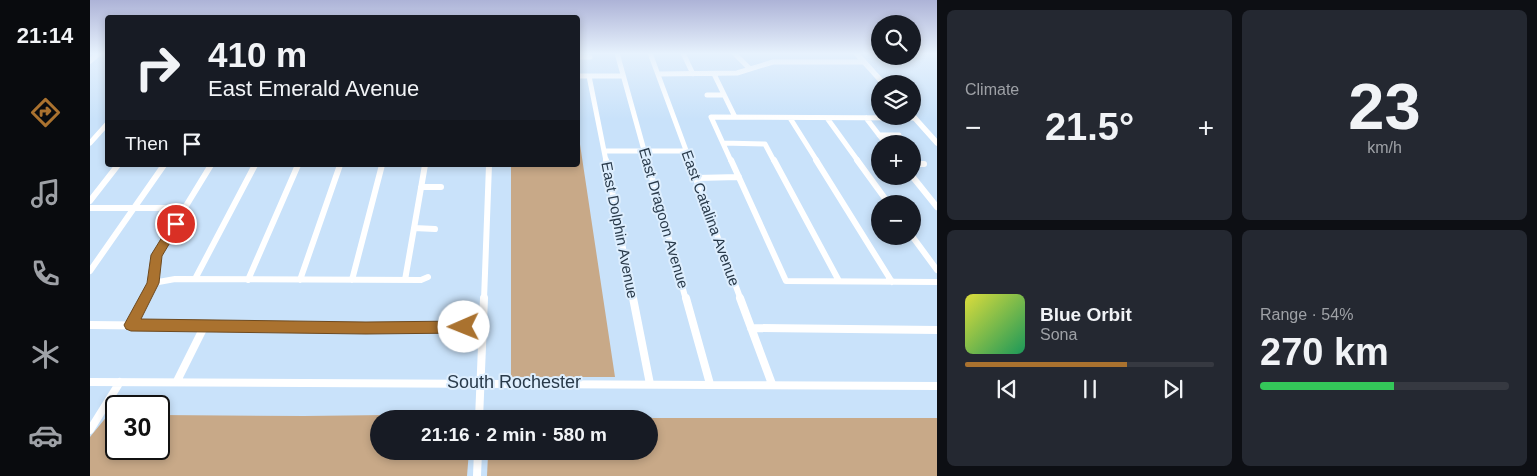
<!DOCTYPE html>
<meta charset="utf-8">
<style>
:root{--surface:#171b24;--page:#242831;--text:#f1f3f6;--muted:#9ea1a6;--line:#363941;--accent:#aa722f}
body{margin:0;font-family:Arial,sans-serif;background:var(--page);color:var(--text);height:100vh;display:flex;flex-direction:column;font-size:19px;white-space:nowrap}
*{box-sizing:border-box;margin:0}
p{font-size:16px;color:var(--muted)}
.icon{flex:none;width:28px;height:28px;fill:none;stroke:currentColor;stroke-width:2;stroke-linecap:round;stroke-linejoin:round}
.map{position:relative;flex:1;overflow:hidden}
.side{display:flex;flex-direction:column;gap:10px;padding:10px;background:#0d0f14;width:600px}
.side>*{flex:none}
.banner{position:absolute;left:15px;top:15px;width:475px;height:152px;border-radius:5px;box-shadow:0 2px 8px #0003;background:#171b24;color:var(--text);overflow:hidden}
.fabs{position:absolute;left:781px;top:15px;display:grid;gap:10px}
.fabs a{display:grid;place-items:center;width:50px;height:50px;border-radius:50%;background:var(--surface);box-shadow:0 2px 8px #0003;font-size:25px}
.speed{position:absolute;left:15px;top:395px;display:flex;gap:10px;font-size:25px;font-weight:700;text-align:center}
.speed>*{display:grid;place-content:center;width:65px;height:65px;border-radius:50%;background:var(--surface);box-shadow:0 2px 8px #0003;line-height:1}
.speed .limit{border:2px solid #111;border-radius:8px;background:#fff;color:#111}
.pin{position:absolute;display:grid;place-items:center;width:42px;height:42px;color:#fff;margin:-21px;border:2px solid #fff;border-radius:50%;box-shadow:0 1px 5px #0007}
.me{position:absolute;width:55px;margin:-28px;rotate:269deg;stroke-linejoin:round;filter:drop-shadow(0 0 4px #0008)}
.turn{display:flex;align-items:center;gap:18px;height:105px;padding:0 20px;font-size:22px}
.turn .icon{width:65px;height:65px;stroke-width:2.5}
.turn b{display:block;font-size:35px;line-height:42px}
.then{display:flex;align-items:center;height:48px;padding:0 20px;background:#0003;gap:10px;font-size:19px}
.big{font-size:38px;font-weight:700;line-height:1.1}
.side .card{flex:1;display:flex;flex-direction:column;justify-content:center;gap:8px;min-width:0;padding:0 18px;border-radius:8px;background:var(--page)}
.side .dial{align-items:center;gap:0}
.dial b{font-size:65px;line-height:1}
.song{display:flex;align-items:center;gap:15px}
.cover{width:60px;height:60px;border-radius:8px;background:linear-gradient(135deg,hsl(60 70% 55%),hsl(150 70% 35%))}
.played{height:5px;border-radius:2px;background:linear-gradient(90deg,var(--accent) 65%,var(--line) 65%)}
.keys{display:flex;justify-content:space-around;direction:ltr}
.heat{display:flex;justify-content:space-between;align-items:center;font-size:28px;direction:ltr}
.charge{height:8px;border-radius:4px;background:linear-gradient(90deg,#34c759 54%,var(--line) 0)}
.side .tiles{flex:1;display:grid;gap:10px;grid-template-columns:repeat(2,1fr)}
.trip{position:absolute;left:280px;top:410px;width:288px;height:50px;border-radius:25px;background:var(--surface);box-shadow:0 2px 8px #0003;font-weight:700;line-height:50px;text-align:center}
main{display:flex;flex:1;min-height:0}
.tabs{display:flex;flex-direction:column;width:90px;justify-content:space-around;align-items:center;background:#090b0e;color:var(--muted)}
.tabs .icon{width:35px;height:35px}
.tabs .active{color:var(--accent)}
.tabs b{font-size:22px;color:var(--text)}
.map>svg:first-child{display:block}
.green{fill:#c8a988}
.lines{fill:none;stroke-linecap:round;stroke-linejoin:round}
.minor-far2{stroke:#fff;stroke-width:5}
.minor-far1{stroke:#fff;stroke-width:6}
.minor{stroke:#fff;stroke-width:8}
.major{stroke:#fff;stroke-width:5.5}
.route{fill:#aa722f;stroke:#6e4a1f}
.labels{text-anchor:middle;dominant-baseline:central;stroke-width:4;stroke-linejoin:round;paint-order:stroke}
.street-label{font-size:15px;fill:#293a4a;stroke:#ddeefe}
.near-street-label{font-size:18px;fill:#293a4a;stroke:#ddeefe}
</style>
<main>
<nav class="tabs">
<b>21:14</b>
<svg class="icon active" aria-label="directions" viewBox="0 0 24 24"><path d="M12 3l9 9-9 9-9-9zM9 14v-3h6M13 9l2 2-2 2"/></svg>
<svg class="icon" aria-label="music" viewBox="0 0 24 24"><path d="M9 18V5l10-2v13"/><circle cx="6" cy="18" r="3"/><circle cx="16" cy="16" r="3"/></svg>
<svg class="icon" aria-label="phone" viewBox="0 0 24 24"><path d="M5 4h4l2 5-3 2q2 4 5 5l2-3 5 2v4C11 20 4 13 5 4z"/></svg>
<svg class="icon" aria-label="climate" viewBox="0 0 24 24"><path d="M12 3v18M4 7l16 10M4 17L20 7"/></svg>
<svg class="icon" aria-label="car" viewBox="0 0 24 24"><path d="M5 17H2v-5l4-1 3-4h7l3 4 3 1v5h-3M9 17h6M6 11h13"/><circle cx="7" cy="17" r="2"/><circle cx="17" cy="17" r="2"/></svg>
</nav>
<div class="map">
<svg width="847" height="476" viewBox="0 0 847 476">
<rect width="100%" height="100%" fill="#c9e2fa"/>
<path class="green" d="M488 131 525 377H421V165H488Z
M381 414 380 419H289V451H379L377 476H0V437L18 415H26V449H69V415L214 416Z
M535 418H847V476H397L398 455 404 451H559V419Z"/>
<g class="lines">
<path class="minor-far2" d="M527 53 557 161
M560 53 600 161
M593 53 603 74
M644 53 659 68
M488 57H500
M568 74 647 73 683 62H774
M624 74 645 117
M488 76H533
M499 76 516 161
M617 95H634
M700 118 727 161
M737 118 768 161
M776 118 796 144
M789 135H809
M0 143 18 123
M633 143 675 144 684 161
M514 151H597
M641 161 621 117 825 118"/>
<path class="minor-far1" d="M516 160 543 300
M557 160 596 300
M599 160 651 300
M641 160 696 281 847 282
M684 160 749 281
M726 160 802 282
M767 160 799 204
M822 164H834
M822 176 847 207
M606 178 649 177
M331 187H351
M0 201 28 165
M0 208H95
M324 228 345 229
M822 236 847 270
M0 271 74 165
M105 279 165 165
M158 280 208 165
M210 280 250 165
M262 280 292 165
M315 280 335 165
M63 283 85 279 331 280 338 277
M54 300 63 283 66 255 121 165
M394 300 399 165"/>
<path class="minor" d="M543 298 560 384
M596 298 620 384
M650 298 682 384
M0 325 276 328 393 326
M41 325 55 298
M661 328 847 330
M87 381 115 325
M0 382 847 386
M389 419 394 298
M0 430 30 382
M387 476 388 451"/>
<path class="major" d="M766 53 794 84
M0 61 9 53
M822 115 847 143"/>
</g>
<linearGradient id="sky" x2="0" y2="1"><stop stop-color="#adb3d7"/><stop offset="0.45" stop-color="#e7f2fd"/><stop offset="1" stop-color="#e7f2fd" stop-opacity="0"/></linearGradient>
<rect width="847" height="119" fill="url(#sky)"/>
<path class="route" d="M86 219 91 224 72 256 69 283 51 319 276 322 374 321 378 323 380 327 378 331 374 333 276 334 41 331 36 329 34 325 57 283 61 255 82 221Z"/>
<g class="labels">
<g class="street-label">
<text transform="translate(574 218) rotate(74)">East Dragoon Avenue</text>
<text transform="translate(621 218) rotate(70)">East Catalina Avenue</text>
<text transform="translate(530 230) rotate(79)">East Dolphin Avenue</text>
</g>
<g class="near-street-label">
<text x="424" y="382">South Rochester</text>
</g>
</g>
</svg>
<div class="fabs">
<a><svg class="icon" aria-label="search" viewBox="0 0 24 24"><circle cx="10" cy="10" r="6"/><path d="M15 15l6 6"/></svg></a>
<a><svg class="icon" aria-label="layers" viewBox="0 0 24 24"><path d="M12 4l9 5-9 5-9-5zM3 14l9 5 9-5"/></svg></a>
<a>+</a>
<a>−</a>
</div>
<div class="speed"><div class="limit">30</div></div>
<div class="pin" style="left:86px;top:224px;background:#d93025"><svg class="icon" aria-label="arrive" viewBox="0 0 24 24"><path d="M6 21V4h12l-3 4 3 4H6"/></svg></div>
<svg class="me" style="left:374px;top:327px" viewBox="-20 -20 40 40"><circle r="19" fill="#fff"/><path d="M0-13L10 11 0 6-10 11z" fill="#aa722f"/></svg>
<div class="trip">21:16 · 2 min · 580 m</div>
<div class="banner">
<div class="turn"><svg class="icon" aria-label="right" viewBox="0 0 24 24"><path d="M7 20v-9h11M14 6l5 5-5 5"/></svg><div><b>410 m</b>East Emerald Avenue</div></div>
<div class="then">Then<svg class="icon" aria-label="arrive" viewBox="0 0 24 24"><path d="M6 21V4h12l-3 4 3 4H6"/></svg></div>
</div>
</div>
<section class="side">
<div class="tiles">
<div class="card"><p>Climate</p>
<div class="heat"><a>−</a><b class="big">21.5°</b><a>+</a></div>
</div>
<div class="card dial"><b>23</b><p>km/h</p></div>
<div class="card">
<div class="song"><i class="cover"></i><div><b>Blue Orbit</b><p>Sona</p></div></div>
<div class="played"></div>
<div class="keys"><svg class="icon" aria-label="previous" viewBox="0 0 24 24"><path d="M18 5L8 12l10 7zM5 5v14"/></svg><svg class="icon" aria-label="pause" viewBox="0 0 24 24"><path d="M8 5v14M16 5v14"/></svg><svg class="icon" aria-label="next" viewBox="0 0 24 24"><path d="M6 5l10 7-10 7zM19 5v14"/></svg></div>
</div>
<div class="card"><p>Range · 54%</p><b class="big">270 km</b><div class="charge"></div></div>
</div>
</section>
</main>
